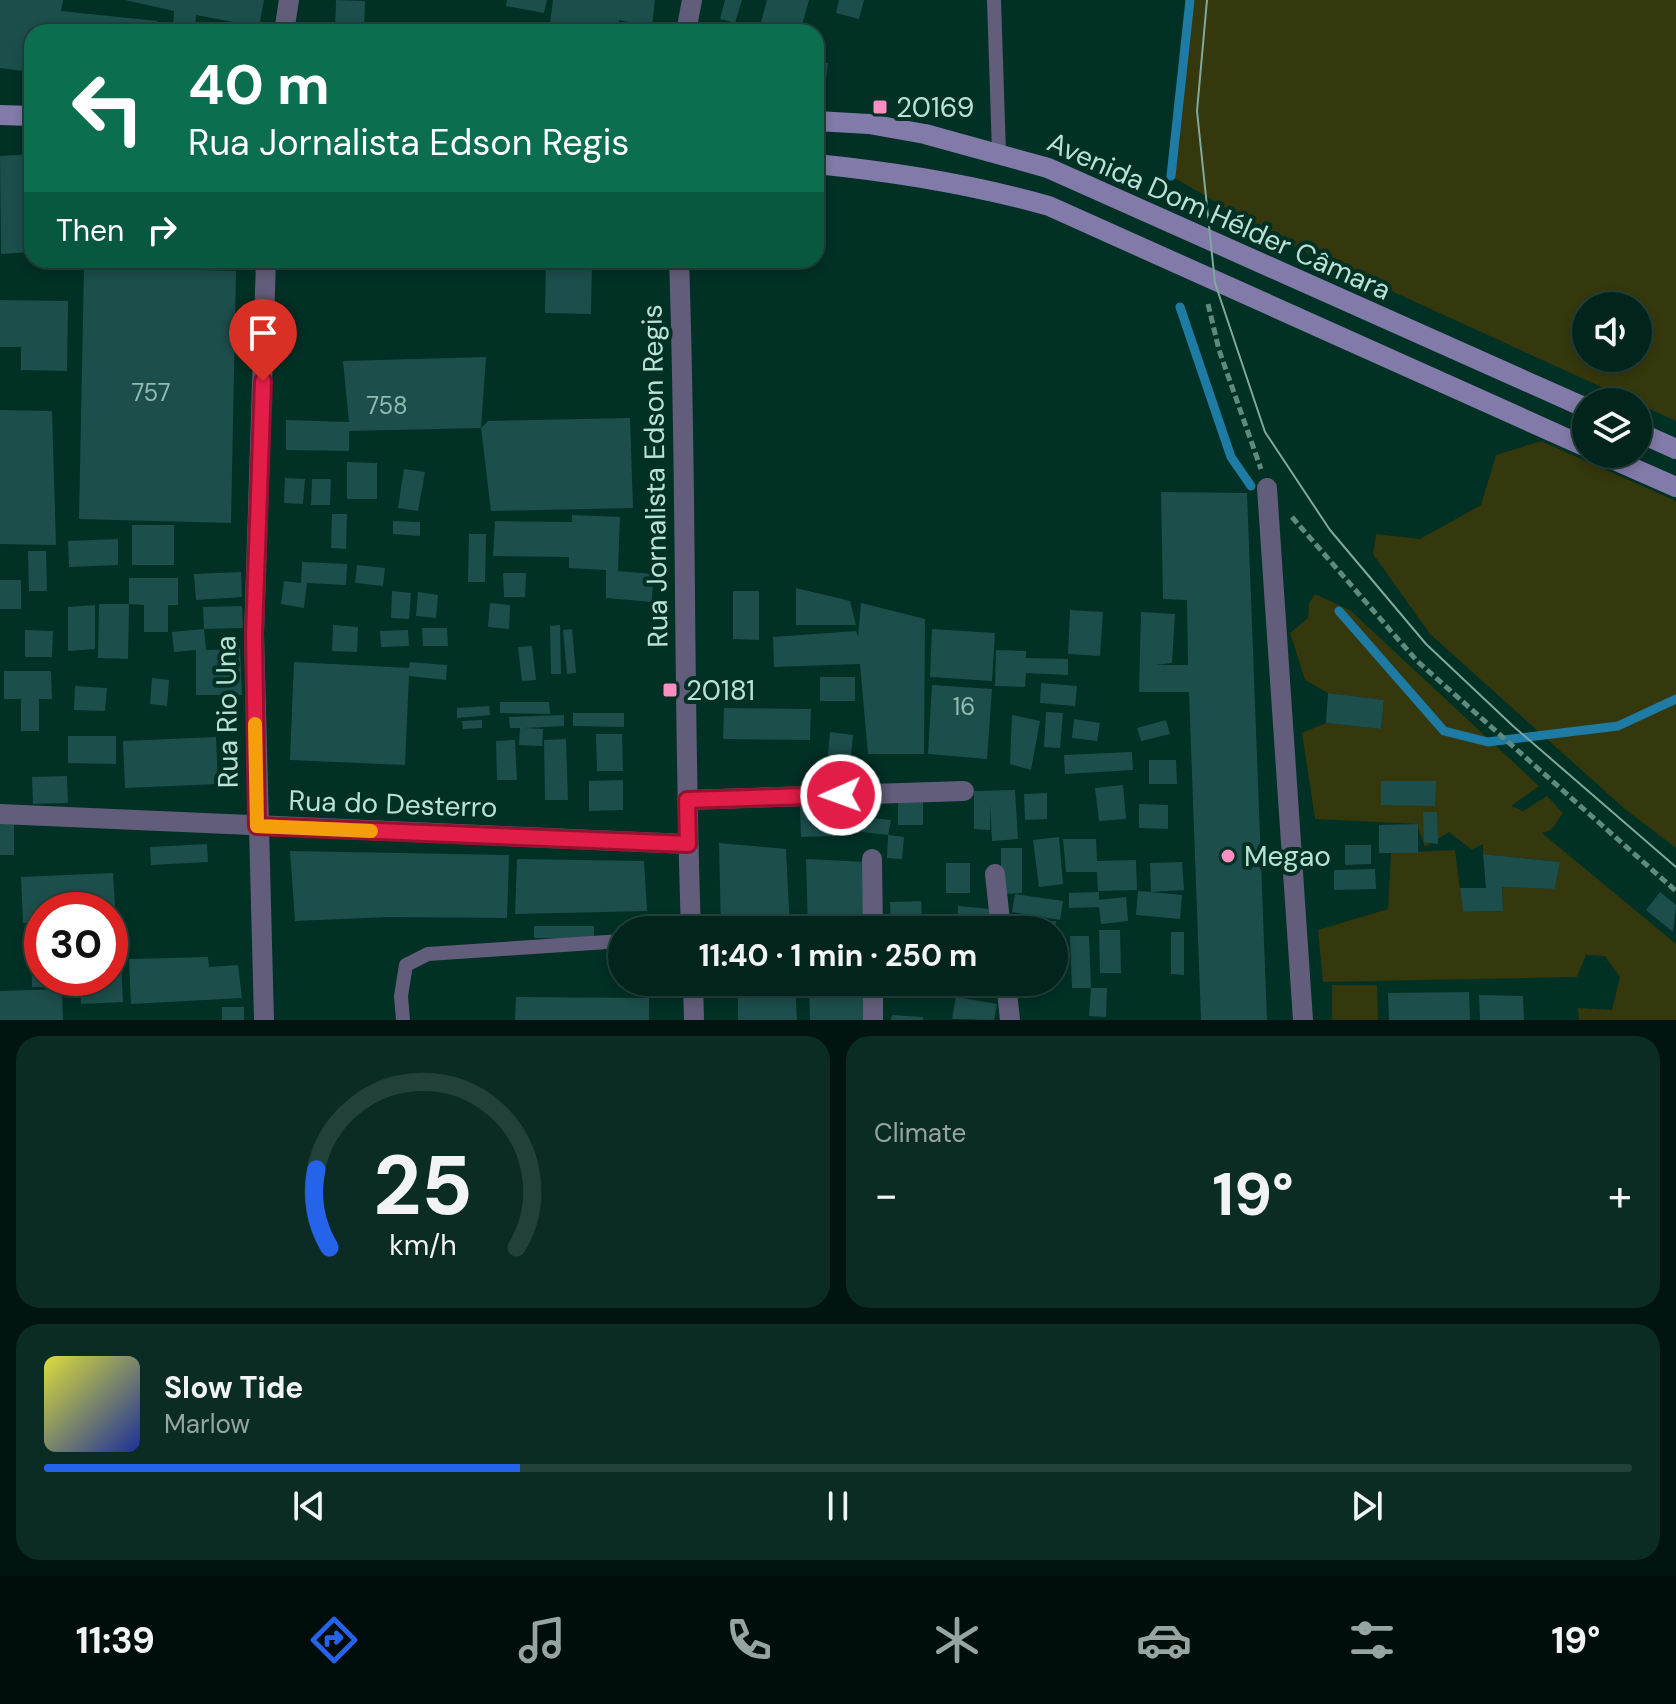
<!DOCTYPE html>
<meta charset="utf-8">
<style>
:root{--surface:#01241c;--page:#0b2c25;--text:#f1f3f6;--muted:#96a4a3;--line:#23413b;--accent:#2563eb}
body{margin:0;font-family:"DM Sans",sans-serif;background:var(--page);color:var(--text);height:100vh;display:flex;flex-direction:column;font-size:30px;white-space:nowrap}
*{box-sizing:border-box;margin:0}
p{font-size:26px;color:var(--muted)}
.icon{flex:none;width:44px;height:44px;fill:none;stroke:currentColor;stroke-width:2;stroke-linecap:round;stroke-linejoin:round}
.map{position:relative;height:1020px;overflow:hidden}
.details{display:flex;flex-direction:column;gap:16px;padding:16px;background:#01140f;flex:1}
.details>*{flex:none}
.top-card{position:absolute;left:24px;top:24px;width:800px;height:244px;border-radius:24px;box-shadow:0 4px 12px #0003,0 0 0 2px var(--line);background:#0b6e4f;color:#fff;overflow:hidden}
.controls{position:absolute;left:1572px;top:292px;display:grid;gap:16px}
.controls a{display:grid;place-items:center;width:80px;height:80px;border-radius:50%;background:var(--surface);box-shadow:0 4px 12px #0003,0 0 0 2px var(--line);font-size:40px}
.speed{position:absolute;left:24px;top:892px;display:flex;gap:16px;font-size:40px;font-weight:700;text-align:center}
.speed>*{display:grid;place-content:center;width:104px;height:104px;border-radius:50%;background:var(--surface);box-shadow:0 4px 12px #0003,0 0 0 2px var(--line);line-height:1}
.speed .limit{border:12px solid #d22;background:#fff;color:#111}
.pin{position:absolute;display:grid;place-items:center;width:68px;height:68px;color:#fff;margin:-82px -34px;border-radius:50% 50% 50% 0;rotate:-45deg;box-shadow:0 0 8px #0007}
.pin .icon{rotate:45deg}
.me{position:absolute;width:88px;margin:-44px;rotate:268deg;stroke-linejoin:round;filter:drop-shadow(0 0 6px #0008)}
.turn{display:flex;align-items:center;gap:28px;height:168px;padding:0 32px;font-size:36px}
.turn .icon{width:104px;height:104px;stroke-width:2.5}
.turn b{display:block;font-size:56px;line-height:68px}
.then{display:flex;align-items:center;height:76px;padding:0 32px;background:#0003;gap:16px;font-size:30px}
.big{font-size:60px;font-weight:700;line-height:1.1}
.details .tile{flex:1;display:flex;flex-direction:column;justify-content:center;gap:12px;min-width:0;padding:0 28px;border-radius:24px;background:var(--page)}
.details .dial{align-items:center;gap:0}
.dial svg{height:208px;overflow:visible;fill:none;stroke:var(--line);stroke-width:7;stroke-linecap:round;text-anchor:middle}
.dial text{fill:var(--text);stroke:none}
.song{display:flex;align-items:center;gap:24px}
.cover{width:96px;height:96px;border-radius:12px;background:linear-gradient(135deg,hsl(60 70% 55%),hsl(230 70% 35%))}
.played{height:8px;border-radius:4px;background:linear-gradient(90deg,var(--accent) 30%,var(--line) 30%)}
.keys{display:flex;justify-content:space-around;direction:ltr}
.heat{display:flex;justify-content:space-between;align-items:center;font-size:44px;direction:ltr}
.details .tiles{flex:1;display:grid;gap:16px;grid-template-columns:1fr 1fr}
.tile:last-child{grid-column:span 2}
.trip{position:absolute;left:608px;top:916px;width:460px;height:80px;border-radius:40px;background:var(--surface);box-shadow:0 4px 12px #0003,0 0 0 2px var(--line);font-weight:700;line-height:80px;text-align:center}
.tab-bar{display:flex;height:128px;justify-content:space-around;align-items:center;background:#000e0b;color:var(--muted)}
.tab-bar .icon{width:56px;height:56px}
.tab-bar .current{color:var(--accent)}
.tab-bar b{font-size:36px;color:var(--text)}
.map>svg:first-child{display:block}
.green{fill:#35370d;fill-rule:evenodd}
.lines{fill:none;stroke-linecap:round;stroke-linejoin:round}
.stream{stroke:#1d7ba4;stroke-width:9}
.building{fill:#1c4e4c}
.path{stroke:#5f8a7e;stroke-width:5;stroke-dasharray:8 4;stroke-linecap:butt}
.service{stroke:#625d7a;stroke-width:14}
.minor{stroke:#625d7a;stroke-width:20}
.secondary{stroke:#827aa8;stroke-width:20}
.tram{stroke:#80a99d;stroke-width:2}
.route-casing{stroke:#92132f;stroke-width:20}
.route{stroke:#e11d48;stroke-width:14}
.slow{stroke:#f59e0b;stroke-width:14}
.poi-dot{fill:#fd8ec1;stroke:#013025;stroke-width:3}
.labels{text-anchor:middle;dominant-baseline:central;stroke-width:8;stroke-linejoin:round;paint-order:stroke}
.number-label{font-size:24px;fill:#92bcb2}
.poi-label{font-size:28px;fill:#bae1d4;stroke:#013025;text-anchor:start}
.street-label{font-size:28px;fill:#bae1d4;stroke:#013025}
</style>
<div class="map">
<svg width="1676" height="1020" viewBox="0 0 1676 1020">
<rect width="100%" height="100%" fill="#013025"/>
<path class="green" d="M1190 0H1676V421L1286 243 1171 176ZM1586 306H1638V358H1586Z
M1541 441 1676 501V848L1626 810 1430 634 1373 554 1376 534 1420 539 1481 505 1496 455Z
M1315 594 1350 610 1539 786 1511 806 1523 811 1547 796 1563 813 1551 830 1542 833 1676 944V1020H1579L1578 1008 1612 1010 1620 977 1605 956 1586 955 1577 977 1323 982 1318 930 1388 909 1391 853 1455 850 1463 912 1503 911 1502 887 1555 889 1560 862 1483 854V844L1472 850 1449 832 1425 847 1417 824 1315 819 1302 733 1326 723 1381 729 1384 700 1328 693 1305 680 1290 633 1308 618 1309 603Z
M1332 985H1377L1378 1020H1332Z"/>
<g class="lines">
<path class="stream" d="M1171 176 1190 0
M1180 307 1231 457 1251 486
M1339 611 1444 731 1488 742 1618 726 1676 699"/>
</g>
<path class="building" d="M0 0H63L61 11 157 21 156 32H32V72L0 68Z
M125 0H264L259 27 196 15 195 32H173L174 11Z
M336 0 365 1 364 32H335Z
M507 0H547L544 13 506 6Z
M553 0H655L652 27 619 20V32H549Z
M725 0H742L735 23 720 19Z
M767 0H809L800 32 761 22Z
M839 0H864L859 19 836 13Z
M387 27 418 29V32H387Z
M816 62 828 63 825 86 816 84Z
M32 154V252L1 254 0 156Z
M546 261 592 262 591 314 545 313Z
M84 267 236 271 231 523 79 519Z
M0 300 68 301 67 371 21 370V347H0Z
M486 357 481 428 349 431V451L286 450V420L349 422 343 361Z
M0 410 52 411 56 545 0 544Z
M630 418 633 508 491 511 481 428 488 421Z
M347 462 377 463V499H347Z
M404 469 425 472 418 511 398 508Z
M285 478 305 479 303 504 284 503Z
M312 479H331L330 505H311Z
M1161 492 1247 493 1267 1020H1201L1189 692H1139L1141 612 1175 614 1172 663 1156 665H1188L1187 600 1163 599Z
M332 514H347L346 549 331 548Z
M572 515 620 517 618 571 606 570 653 574 652 602 606 598V570L569 568V557L493 556 495 521 572 522Z
M393 521 420 522V536L393 534Z
M132 525H174V565H132Z
M469 534H486L485 582H468Z
M118 539V565L69 567 68 541Z
M28 551H46L47 591H29Z
M302 562 347 564 346 585 307 583 304 608 281 604 284 581 301 583Z
M357 565 385 568 383 586 355 583Z
M241 572 242 597 196 600 194 574Z
M503 573H526L525 597H504Z
M129 578H178V605H168V632H144V605L129 604 128 659 98 658 99 604H129Z
M0 580H21V609H0Z
M796 588 850 601 856 625H796Z
M392 591 411 593 409 619 391 618Z
M733 591H759V640L733 639Z
M418 592 438 595 436 618 416 616Z
M490 603 510 605 509 629 488 627Z
M861 603 925 619 924 754H868L860 664 774 667 773 637 856 631 858 637Z
M95 605V649L68 651V607Z
M242 606 243 628 204 629 203 607Z
M1070 610 1103 612 1100 656 1068 654Z
M333 625 358 627 357 652 332 651Z
M560 625 561 674H551L550 626Z
M422 628H447L448 646H423Z
M204 629 206 650 240 649 242 695H196V650L174 652 172 632Z
M572 629 576 673 567 674 563 630Z
M932 629 995 633 992 681 930 677Z
M25 630 53 631 52 657H25Z
M408 630 409 646 381 647 380 631Z
M532 646 536 680 522 681 518 647Z
M996 650 1026 651V658L1068 659V675L1026 673 1025 687 995 686Z
M294 662 409 668 410 662 447 665 446 680 409 676 405 765 290 760Z
M4 671H51L52 699H39V731H21V699H4Z
M820 677H855V701H820Z
M152 678 169 680 167 706 150 704Z
M1041 683 1077 686 1075 706 1040 703Z
M932 685 992 689 987 759 928 754Z
M75 686 107 688 105 711 74 710Z
M1328 693 1384 700 1381 729 1326 723Z
M500 702H549L550 714 500 713Z
M489 706 490 715 457 718V708Z
M724 708 811 709 810 740 723 739Z
M1046 712 1063 713 1060 748 1044 747Z
M573 713H624V727L573 726Z
M564 715V726L524 728 543 729 542 746 519 745 520 728H510L509 717Z
M1012 715 1040 721 1031 770 1010 764Z
M1074 719 1100 723 1097 741 1072 738Z
M482 720V728L463 729 462 721Z
M1166 720 1170 734 1141 741 1137 728Z
M830 732 853 735 849 778 826 776Z
M596 734H622L623 771H597Z
M68 736H116V764L68 763Z
M216 737 218 784 125 788 123 741Z
M566 739 568 800H545L544 740Z
M515 740 517 780H497L496 741Z
M1132 752 1133 770 1065 774 1064 755Z
M1149 760H1176L1177 784H1149Z
M67 776 68 803 33 804 32 777Z
M623 780V810L589 811V781Z
M1381 781H1436L1435 806 1381 805Z
M1123 785 1126 819 1099 821 1095 788Z
M1015 790 1018 839 992 841 990 804V830L974 829V791Z
M1047 793V819L1025 820 1024 794Z
M898 798H923V825H898Z
M1139 804 1168 805V829L1139 828Z
M800 807H835L836 836 801 837Z
M1423 812H1437L1438 844 1424 842Z
M864 817 891 820 888 835 862 832Z
M0 824H14V855H0Z
M1418 824V853H1379V825Z
M888 835 904 837 902 859 887 858Z
M1059 837 1063 884 1039 887 1033 840Z
M1063 839H1096L1097 861 1136 860 1137 890 1098 891 1097 872H1066Z
M719 843 786 849 790 930H721Z
M207 844 208 862 151 865 150 847Z
M1345 845H1371V864L1345 865Z
M1001 848H1022V893L1001 894Z
M290 851 509 855 507 918 389 917 295 921Z
M1483 854 1560 862 1555 889 1502 887 1503 911 1463 912 1460 888H1486Z
M517 859 644 861 647 911 515 914Z
M806 859 866 862V930H808Z
M1182 862 1184 890 1151 892 1182 895 1180 919 1136 915 1138 891 1151 892 1150 863Z
M946 863H970V893H946Z
M1375 869 1376 889 1334 890V870Z
M113 873 115 906 101 910H42V922L23 923 21 877Z
M1099 892V900L1126 897 1128 921 1101 924 1099 907 1069 908V893Z
M1660 892 1676 905 1673 932 1646 910Z
M1015 894 1063 901 1060 920 1012 912Z
M921 901 923 930H891L890 902Z
M958 906 990 909 989 930H957Z
M110 908H114L117 947H110Z
M1018 921H1056L1055 930H1018Z
M534 926H594V939L534 938Z
M1099 930H1120L1121 973H1100Z
M1171 932H1184V975L1171 974Z
M1070 936H1089L1091 988H1072Z
M31 948H42V978H66V987H32Z
M1054 950 1066 951 1065 967 1054 966Z
M208 957 209 967 238 965 242 998 131 1004 129 959Z
M121 960 123 1002 81 1004 79 978H110V961Z
M738 982H795L797 1020H738Z
M809 982H866V1020H810Z
M1016 982H1034L1035 994 1018 996Z
M1091 988H1107L1106 1017 1089 1016Z
M62 989 63 1020H0V991Z
M1469 992 1470 1020H1389L1388 993Z
M1479 995 1523 996 1524 1020H1480Z
M516 997 649 998V1020H515Z
M956 997 997 1004 994 1020 952 1019Z
M222 1007H244V1020H222Z
M892 1015 923 1017V1020H891Z"/>
<g class="lines">
<path class="path" d="M1208 304 1219 350 1261 469
M1292 517 1417 661 1676 891"/>
<path class="service" d="M994 0 999 153
M403 1020 401 996 406 965 428 954 622 941"/>
<path class="minor" d="M284 32 289 0
M686 32 692 0
M679 260C687 483 683 707 691 930
M1267 488 1303 1020
M687 800 964 791
M0 814 688 844
M872 859 873 930
M995 874 1001 930
M693 982 694 1020
M873 982V1020
M1006 982 1010 1020
M264 1020 254 634 266 260"/>
<path class="secondary" d="M0 115 32 116
M816 121 869 124 925 134 1048 168 1586 408
M816 164C896 172 971 184 1049 206L1586 447
M1638 432 1676 449
M1601 454 1676 487"/>
<path class="tram" d="M1207 0 1197 111 1215 283 1265 432 1330 530 1426 644 1513 726 1676 867"/>
</g>
<g class="lines">
<g class="route-casing">
<path id="route" d="M263 381 254 634 257 826 688 844 687 800 841 795"/>
</g>
<use href="#route" class="route"/>
<path class="slow" d="M255 724 257 826 371 831"/>
</g>
<g class="poi-dot">
<rect x="872" y="99" width="16" height="16" rx="4"/>
<rect x="662" y="682" width="16" height="16" rx="4"/>
<circle cx="1228" cy="856" r="8"/>
</g>
<g class="labels">
<g class="number-label">
<text x="151" y="392">757</text>
<text x="387" y="405">758</text>
<text x="964" y="706">16</text>
</g>
<g class="poi-label">
<text x="896" y="107">20169</text>
<text x="686" y="690">20181</text>
<text x="1244" y="856">Megao</text>
</g>
<g class="street-label">
<text transform="translate(1219 216) rotate(24)">Avenida Dom Hélder Câmara</text>
<text transform="translate(655 476) rotate(-91)">Rua Jornalista Edson Regis</text>
<text transform="translate(227 712) rotate(-91)">Rua Rio Una</text>
<text transform="translate(393 804) rotate(2)">Rua do Desterro</text>
</g>
</g>
</svg>
<div class="controls">
<a><svg class="icon" aria-label="sound" viewBox="0 0 24 24"><path d="M4 9h4l5-4v14l-5-4H4zM17 9q2 3 0 6"/></svg></a>
<a><svg class="icon" aria-label="layers" viewBox="0 0 24 24"><path d="M12 4l9 5-9 5-9-5zM3 14l9 5 9-5"/></svg></a>
</div>
<div class="speed"><div class="limit">30</div></div>
<div class="pin" style="left:263px;top:381px;background:#d93025"><svg class="icon" aria-label="arrive" viewBox="0 0 24 24"><path d="M6 21V4h12l-3 4 3 4H6"/></svg></div>
<svg class="me" style="left:841px;top:795px" viewBox="-20 -20 40 40"><circle r="17" fill="#e11d48" stroke="#fff" stroke-width="3"/><path d="M0-11L8 9 0 5-8 9z" fill="#fff"/></svg>
<div class="trip">11:40 · 1 min · 250 m</div>
<div class="top-card">
<div class="turn"><svg class="icon" aria-label="left" viewBox="0 0 24 24"><path d="M17 20v-9H6M10 6l-5 5 5 5"/></svg><div><b>40 m</b>Rua Jornalista Edson Regis</div></div>
<div class="then">Then<svg class="icon" aria-label="right" viewBox="0 0 24 24"><path d="M7 20v-9h11M14 6l5 5-5 5"/></svg></div>
</div>
</div>
<section class="details">
<div class="tiles">
<div class="tile dial"><svg viewBox="0 0 100 80">
<path d="M14 69A42 42 0 1 1 86 69"/>
<path d="M14 69A42 42 0 0 1 9 39" stroke="#2563eb"/>
<text x="50" y="56" font-size="32" font-weight="700">25</text>
<text x="50" y="72" font-size="11">km/h</text>
</svg></div>
<div class="tile"><p>Climate</p>
<div class="heat"><a>−</a><b class="big">19°</b><a>+</a></div>
</div>
<div class="tile">
<div class="song"><i class="cover"></i><div><b>Slow Tide</b><p>Marlow</p></div></div>
<div class="played"></div>
<div class="keys"><svg class="icon" aria-label="previous" viewBox="0 0 24 24"><path d="M18 5L8 12l10 7zM5 5v14"/></svg><svg class="icon" aria-label="pause" viewBox="0 0 24 24"><path d="M8 5v14M16 5v14"/></svg><svg class="icon" aria-label="next" viewBox="0 0 24 24"><path d="M6 5l10 7-10 7zM19 5v14"/></svg></div>
</div>
</div>
</section>
<nav class="tab-bar">
<b>11:39</b>
<svg class="icon current" aria-label="directions" viewBox="0 0 24 24"><path d="M12 3l9 9-9 9-9-9zM9 14v-3h6M13 9l2 2-2 2"/></svg>
<svg class="icon" aria-label="music" viewBox="0 0 24 24"><path d="M9 18V5l10-2v13"/><circle cx="6" cy="18" r="3"/><circle cx="16" cy="16" r="3"/></svg>
<svg class="icon" aria-label="phone" viewBox="0 0 24 24"><path d="M5 4h4l2 5-3 2q2 4 5 5l2-3 5 2v4C11 20 4 13 5 4z"/></svg>
<svg class="icon" aria-label="climate" viewBox="0 0 24 24"><path d="M12 3v18M4 7l16 10M4 17L20 7"/></svg>
<svg class="icon" aria-label="car" viewBox="0 0 24 24"><path d="M5 17H2v-5l4-1 3-4h7l3 4 3 1v5h-3M9 17h6M6 11h13"/><circle cx="7" cy="17" r="2"/><circle cx="17" cy="17" r="2"/></svg>
<svg class="icon" aria-label="filters" viewBox="0 0 24 24"><path d="M4 7h16M4 17h16"/><circle cx="9" cy="7" r="2"/><circle cx="15" cy="17" r="2"/></svg>
<b>19°</b>
</nav>
